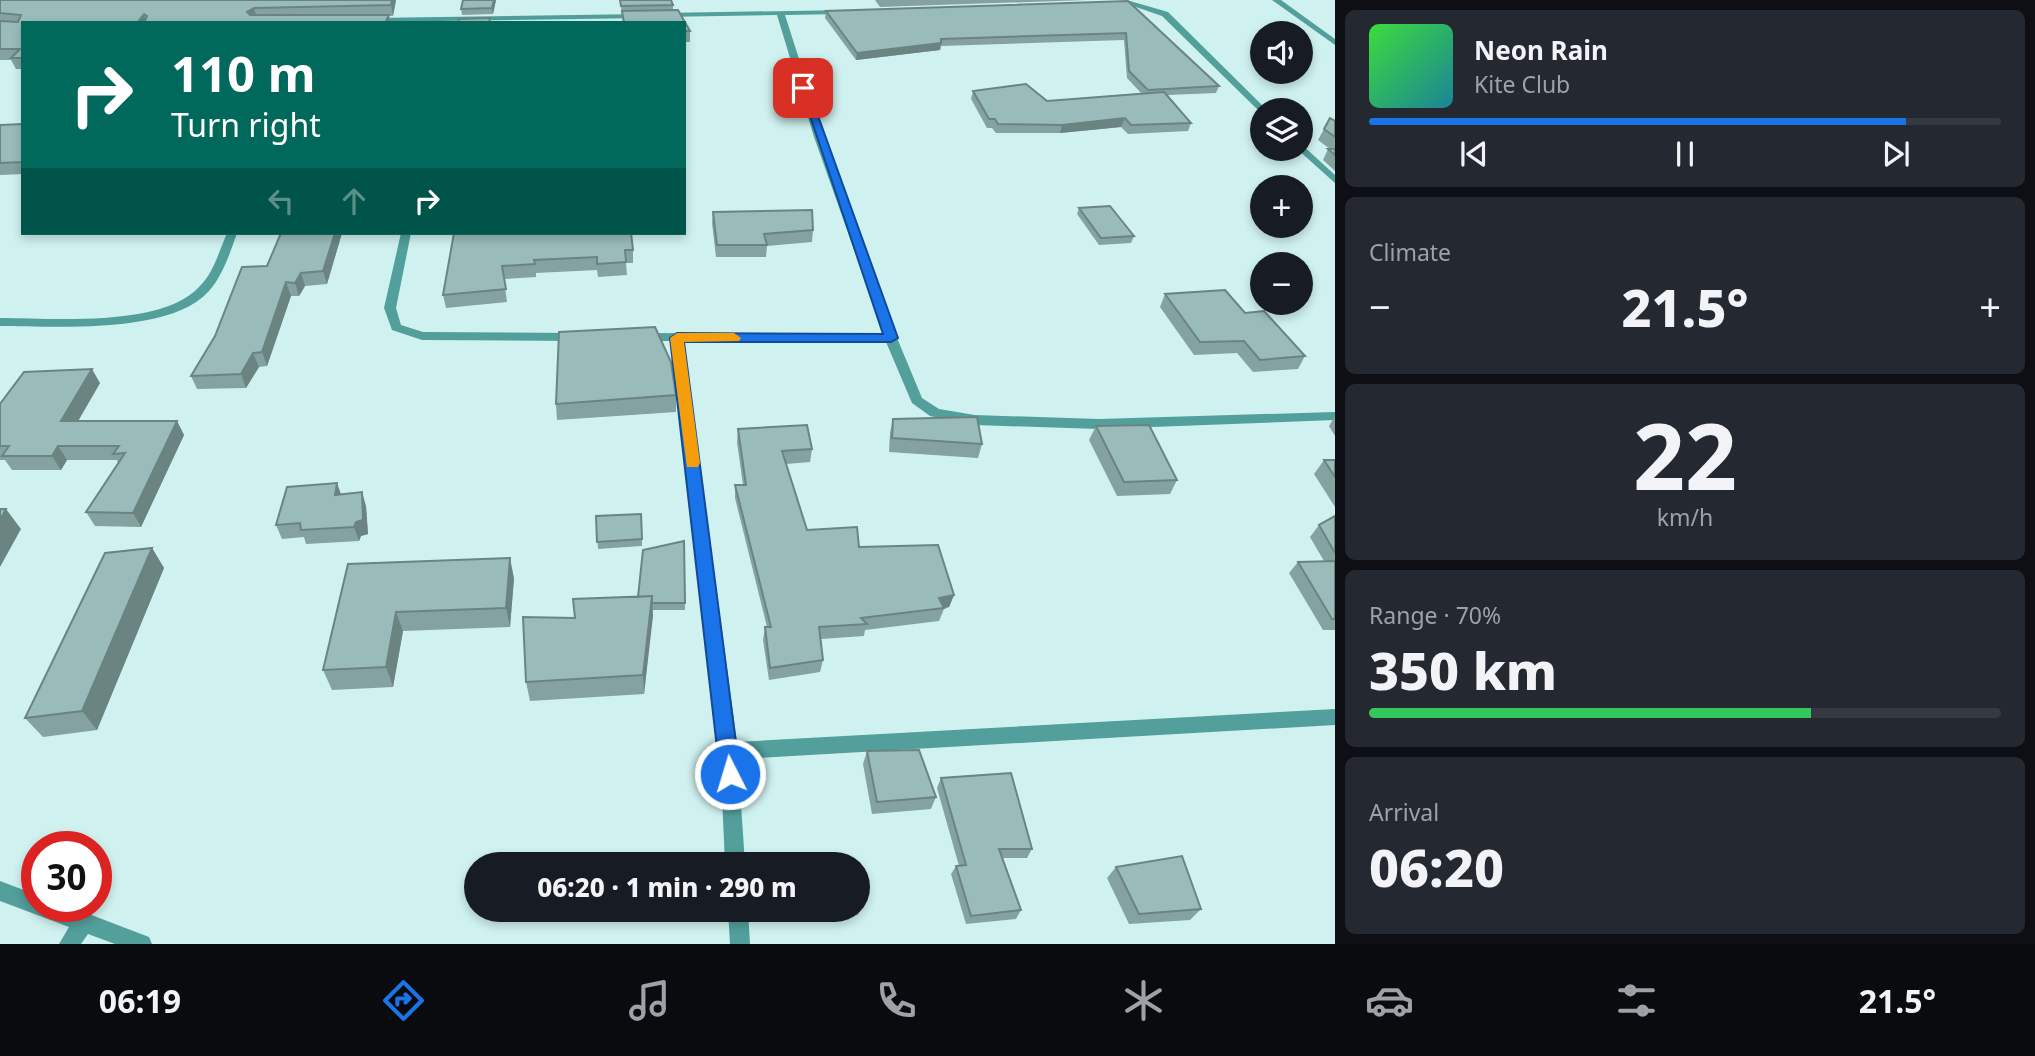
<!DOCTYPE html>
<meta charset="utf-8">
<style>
:root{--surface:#171b24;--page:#242831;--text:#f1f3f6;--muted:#9ea1a6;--line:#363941;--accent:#1a73e8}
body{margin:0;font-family:"Noto Sans",sans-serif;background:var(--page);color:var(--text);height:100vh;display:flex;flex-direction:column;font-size:26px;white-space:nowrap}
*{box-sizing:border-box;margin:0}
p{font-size:23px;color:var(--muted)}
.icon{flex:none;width:38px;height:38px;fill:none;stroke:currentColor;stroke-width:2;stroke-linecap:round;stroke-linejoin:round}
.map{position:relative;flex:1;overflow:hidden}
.sheet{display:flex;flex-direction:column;gap:10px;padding:10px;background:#0d0f14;width:700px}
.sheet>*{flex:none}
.top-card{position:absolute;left:21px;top:21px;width:665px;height:214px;border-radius:0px;box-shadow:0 4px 10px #0003;background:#00695c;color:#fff;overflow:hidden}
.fabs{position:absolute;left:1250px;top:21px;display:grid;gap:14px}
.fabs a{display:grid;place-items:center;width:63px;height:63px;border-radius:50%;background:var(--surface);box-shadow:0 4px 10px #0003;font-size:35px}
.speed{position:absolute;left:21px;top:831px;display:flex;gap:14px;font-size:35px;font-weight:700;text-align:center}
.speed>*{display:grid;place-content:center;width:91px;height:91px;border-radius:50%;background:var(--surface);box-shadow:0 4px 10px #0003;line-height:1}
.speed .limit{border:10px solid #d22;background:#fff;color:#111}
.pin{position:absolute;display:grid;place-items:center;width:60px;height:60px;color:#fff;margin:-30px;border-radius:14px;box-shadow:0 4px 10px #0006}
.me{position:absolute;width:77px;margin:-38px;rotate:355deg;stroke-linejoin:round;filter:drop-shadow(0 0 5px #0008)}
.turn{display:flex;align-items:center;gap:24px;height:147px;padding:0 35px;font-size:32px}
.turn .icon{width:91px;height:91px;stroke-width:2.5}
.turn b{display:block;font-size:49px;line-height:60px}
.lanes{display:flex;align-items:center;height:66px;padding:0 35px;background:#0003;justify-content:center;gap:35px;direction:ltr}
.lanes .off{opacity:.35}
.big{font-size:52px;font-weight:800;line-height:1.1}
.sheet .tile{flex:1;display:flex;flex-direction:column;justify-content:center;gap:10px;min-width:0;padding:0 24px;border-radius:10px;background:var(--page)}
.sheet .dial{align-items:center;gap:0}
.dial b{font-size:91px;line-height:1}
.song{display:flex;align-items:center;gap:21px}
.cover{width:84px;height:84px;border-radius:10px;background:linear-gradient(135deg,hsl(120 70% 55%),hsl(190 70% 35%))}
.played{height:7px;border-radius:4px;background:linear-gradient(90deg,var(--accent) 85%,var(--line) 85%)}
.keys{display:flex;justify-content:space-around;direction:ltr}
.heat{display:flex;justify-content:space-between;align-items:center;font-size:38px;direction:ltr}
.charge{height:10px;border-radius:5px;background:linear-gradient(90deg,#34c759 70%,var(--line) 0)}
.trip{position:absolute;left:464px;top:852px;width:406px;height:70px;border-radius:35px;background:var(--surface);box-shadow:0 4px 10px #0003;font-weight:800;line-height:70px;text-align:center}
.dock{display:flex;height:112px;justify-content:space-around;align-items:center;background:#090b0e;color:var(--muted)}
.dock .icon{width:49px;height:49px}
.dock .active{color:var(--accent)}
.dock b{font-size:32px;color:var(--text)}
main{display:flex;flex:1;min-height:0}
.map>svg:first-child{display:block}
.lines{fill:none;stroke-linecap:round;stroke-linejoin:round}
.minor{fill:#529f9c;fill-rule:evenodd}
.wall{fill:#84a2a0}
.shaded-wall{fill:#6b8482}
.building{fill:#99bcba;stroke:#6b8482;stroke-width:2}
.route{fill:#1a73e8;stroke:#114b97;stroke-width:2}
.slow{fill:#f59e0b}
</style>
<main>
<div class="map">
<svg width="1335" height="944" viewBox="0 0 1335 944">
<rect width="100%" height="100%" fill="#cff2f0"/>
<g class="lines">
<path class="minor" d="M1272 0H1281L1335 39V45Z
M1130 1 1168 12 1267 110 1260 112 1162 16 1130 5 1113 6 1109 4Z
M848 10V14H845L785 15 824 137 897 338 922 398 939 409 975 415 1099 419 1335 412V420L1099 429 975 425 930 416 912 403 886 342 683 341 737 742 1335 709V725L738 759 745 864H725L720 751 671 341H642L636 337 642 333 884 334 814 137 777 15 662 17 658 15 662 13Z
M642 14 646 16 645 18 372 22 368 20 372 18Z
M1300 143 1335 175V183L1297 149H1300Z
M227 233H237C230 253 223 275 209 291 170 335 54 326 0 326V318C53 318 163 328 200 286 214 272 219 251 227 233Z
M401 233H411L396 308 401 325 423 332 576 333 582 337 576 341 422 340 392 330 384 308Z
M0 881 37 895V906H68L149 937 152 944H115L88 934 81 944H59L69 927 0 901Z
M728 910H748L750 944H730Z"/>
</g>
<path class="wall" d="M0 0H396L393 16H389L390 23H23V69H16L11 60H0Z
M463 0H496L493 14 462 15 461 9Z
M620 0H671L673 5V10H678L690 31V42H684V23H623Z
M875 0H1087L880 7Z
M1128 1 1219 86 1216 93 1168 95 1191 123 1188 131 1128 134 1121 127 1060 133H996L992 128H987L971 99 973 91 1047 101 1141 93 1127 78 1124 40 941 46 940 50 856 60 825 18 826 11Z
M1335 121V171L1323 160 1328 149H1330L1318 140 1324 129Z
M23 124V174L0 175V125Z
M1079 208 1134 236 1131 243 1099 245 1077 214Z
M713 212 813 230 812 242 767 246 766 257H716L712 223Z
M281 233H342L327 284 305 286 299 296H291L267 366 259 367 246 388 197 389 191 376 267 266Z
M454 233 633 250V263H626L627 275 598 277 597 270 536 273V277L504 279 507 302 446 308 443 295Z
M1165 294 1245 313 1305 356 1298 369 1253 372 1237 353 1194 355 1160 307Z
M100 383 78 421H177L184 435 141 527 95 526 86 512 118 463 117 460H67L61 470H12L5 460H0V404Z
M676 395V412L557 420 556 404Z
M1335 416V436L1329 426Z
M893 419 982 444 978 458 889 452 890 433Z
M1096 426 1177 480 1170 494 1117 496 1089 440Z
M738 429 812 449 810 462 786 464 807 530 859 547 954 595 949 607 944 609 939 621 865 630 864 636 821 639 823 660 820 672 769 680 763 640 765 627H767L735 498V485H743L737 442Z
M1324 460H1335V507L1314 474Z
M342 495 366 506 368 534 361 536 359 541 306 544 304 537 282 539 276 525Z
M641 514 642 546 598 549 596 516Z
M1335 516V630H1323L1289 573 1298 562 1324 561 1310 537 1319 525Z
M684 541 685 610H653L644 694 530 701 526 682 575 618 638 597Z
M152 548 164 568 97 730 43 737 25 718Z
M348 564 514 578 510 627 403 631 393 687 332 690 323 670Z
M867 751 936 797 931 809 872 814 863 764Z
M941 778 1032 849 1027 858H1002L1021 910 1016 919 966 924 951 874 956 866H959L937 788Z
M1116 867 1201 909 1190 920 1129 924 1107 878Z
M858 881 862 904 858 915 796 917 795 910H858Z"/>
<path class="shaded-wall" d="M392 0H396L393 16 391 5Z
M494 0H496L493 14 492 8Z
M254 8 257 18 250 22 247 12Z
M144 14 147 23H137Z
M389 15 390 23H385Z
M941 43 940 50 856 60 857 53Z
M1125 118 1121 127 1060 133 1062 125Z
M335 233H342L327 284 323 271Z
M301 273 305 286 299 296 295 283Z
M286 282 291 296 267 366 262 352Z
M253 353 259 367 246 388 241 374Z
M92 369 100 383 70 435 61 421Z
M177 421 184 435 141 527 133 513Z
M58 446 67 460 61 470 52 456Z
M337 483 342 497 335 495Z
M362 492 366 506 368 534 361 536 359 541 354 527Z
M6 509 21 529 0 567V520Z
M152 548 164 568 97 730 82 711Z
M510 558 514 578 510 627 506 608Z
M954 595 949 607 935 609 939 598Z
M652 596 653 616 644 694 643 675Z
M396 612 403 631 393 687 386 667Z"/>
<path class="building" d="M0 0H392L391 5 254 8 247 12 250 15H389L385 23H144L147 16 144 14 137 23H23V58H11L20 49H0V21L18 22 21 15 0 13Z
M463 0H494L492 8 461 9Z
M620 0H671L673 5 621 6Z
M1128 1 1219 86 1148 90 1129 71 1126 33 941 39V43L857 53 826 11Z
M678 10 690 31H684V23H624L622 11Z
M490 18 489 23H458L459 19Z
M1026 84 1047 101 1164 92 1191 123 1131 125 1125 118 1062 125 998 124 995 119H989L973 91Z
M1330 118 1335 121V137L1324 129Z
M23 124V162L0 163V125Z
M1328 149H1335V155Z
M1110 206 1134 236 1101 238 1079 208Z
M812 210 813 230 764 234 767 245H717L713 212Z
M281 233H335L323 271 301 273 295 283 286 282 262 352 253 353 241 374 191 376 215 336 242 267 267 266Z
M454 233H631L633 250H625L626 262 597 264V257L534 260 535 264 502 266 506 289 443 295Z
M1225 290 1245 313 1264 311 1305 356 1260 360 1244 341 1200 342 1165 294Z
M655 327 671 362 676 395 556 404 559 332Z
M92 369 61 421H177L133 513 86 512 125 453 113 454 119 446H58L52 456H2L9 446H0V404L24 372Z
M977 417 982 444 892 438 893 419Z
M807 425 812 449 782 451 807 530 857 527 859 547 938 545 954 595 939 598 944 608 861 618 867 624 819 627 823 660 770 668 765 627H771L735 485H746L738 429Z
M1149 425 1177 480 1124 482 1096 426Z
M1324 460H1335V477Z
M337 483 335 495 362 492 363 520 356 522 354 527 301 530 300 523 276 525 287 487Z
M0 509H6L0 520Z
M641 514 642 539 597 542 596 516Z
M1335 516V553L1319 525Z
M684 541 685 603H652V596L638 597 643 550Z
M152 548 82 711 25 718 105 553Z
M510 558 506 608 396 612 386 667 323 670 348 564Z
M1335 561V619H1332L1298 562Z
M652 596 643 675 526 682 523 617 575 618 573 599Z
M919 750 936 797 877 802 867 751Z
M1011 773 1032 849H999L1021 910 971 916 956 866 966 865 941 778Z
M1182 856 1201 909 1139 914 1116 867Z
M854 862V864H794Z
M858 881 862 904H858Z"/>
<path class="route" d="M800 86 808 88 898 338 891 342H684L740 774 737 781 730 784 723 781 720 774 670 338 677 333 883 334Z"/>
<path class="slow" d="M734 333 741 338 739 341 684 342 700 463 698 467H687L670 338 677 333Z"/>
</svg>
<div class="fabs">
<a><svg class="icon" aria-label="sound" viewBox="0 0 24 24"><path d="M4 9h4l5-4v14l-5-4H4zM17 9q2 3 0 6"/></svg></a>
<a><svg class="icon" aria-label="layers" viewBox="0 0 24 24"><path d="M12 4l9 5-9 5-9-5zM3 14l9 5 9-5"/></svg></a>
<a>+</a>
<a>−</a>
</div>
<div class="speed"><div class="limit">30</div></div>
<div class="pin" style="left:803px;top:88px;background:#d93025"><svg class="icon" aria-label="arrive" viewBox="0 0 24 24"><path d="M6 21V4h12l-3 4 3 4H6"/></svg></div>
<svg class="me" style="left:730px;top:774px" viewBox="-20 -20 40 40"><circle r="17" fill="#1a73e8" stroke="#fff" stroke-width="3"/><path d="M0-11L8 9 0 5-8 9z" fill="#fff"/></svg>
<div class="trip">06:20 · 1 min · 290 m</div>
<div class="top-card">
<div class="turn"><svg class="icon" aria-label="right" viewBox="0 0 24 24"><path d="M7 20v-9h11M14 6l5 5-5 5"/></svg><div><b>110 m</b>Turn right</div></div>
<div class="lanes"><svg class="icon off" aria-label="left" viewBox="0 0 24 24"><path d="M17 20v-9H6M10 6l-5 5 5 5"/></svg><svg class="icon off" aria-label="ahead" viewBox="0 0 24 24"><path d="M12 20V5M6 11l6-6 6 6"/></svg><svg class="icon" aria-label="right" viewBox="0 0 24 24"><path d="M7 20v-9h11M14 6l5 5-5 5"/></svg></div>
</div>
</div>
<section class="sheet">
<div class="tile">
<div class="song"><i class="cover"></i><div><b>Neon Rain</b><p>Kite Club</p></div></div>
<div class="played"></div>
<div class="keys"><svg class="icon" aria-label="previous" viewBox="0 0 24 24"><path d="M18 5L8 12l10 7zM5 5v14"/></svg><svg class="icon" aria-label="pause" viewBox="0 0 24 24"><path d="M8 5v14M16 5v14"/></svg><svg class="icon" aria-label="next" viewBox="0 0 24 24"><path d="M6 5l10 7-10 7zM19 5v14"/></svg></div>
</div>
<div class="tile"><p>Climate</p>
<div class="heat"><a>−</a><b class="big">21.5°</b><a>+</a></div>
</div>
<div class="tile dial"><b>22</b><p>km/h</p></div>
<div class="tile"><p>Range · 70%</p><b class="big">350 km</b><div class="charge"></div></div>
<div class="tile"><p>Arrival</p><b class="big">06:20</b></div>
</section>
</main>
<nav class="dock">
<b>06:19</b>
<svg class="icon active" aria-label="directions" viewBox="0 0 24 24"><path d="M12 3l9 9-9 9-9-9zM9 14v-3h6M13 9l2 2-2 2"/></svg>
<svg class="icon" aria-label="music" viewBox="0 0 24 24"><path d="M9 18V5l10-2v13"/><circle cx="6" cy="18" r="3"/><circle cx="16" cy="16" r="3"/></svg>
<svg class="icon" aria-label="phone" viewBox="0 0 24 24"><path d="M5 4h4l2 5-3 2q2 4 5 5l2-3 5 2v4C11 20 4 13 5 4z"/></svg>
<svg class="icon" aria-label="climate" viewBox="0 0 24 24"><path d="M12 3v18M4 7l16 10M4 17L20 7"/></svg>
<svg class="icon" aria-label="car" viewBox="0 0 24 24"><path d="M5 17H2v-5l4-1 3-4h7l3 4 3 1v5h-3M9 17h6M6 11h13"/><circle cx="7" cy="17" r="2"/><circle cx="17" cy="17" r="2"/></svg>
<svg class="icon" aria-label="filters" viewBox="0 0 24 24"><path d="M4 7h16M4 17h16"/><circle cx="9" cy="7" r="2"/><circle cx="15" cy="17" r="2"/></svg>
<b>21.5°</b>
</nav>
